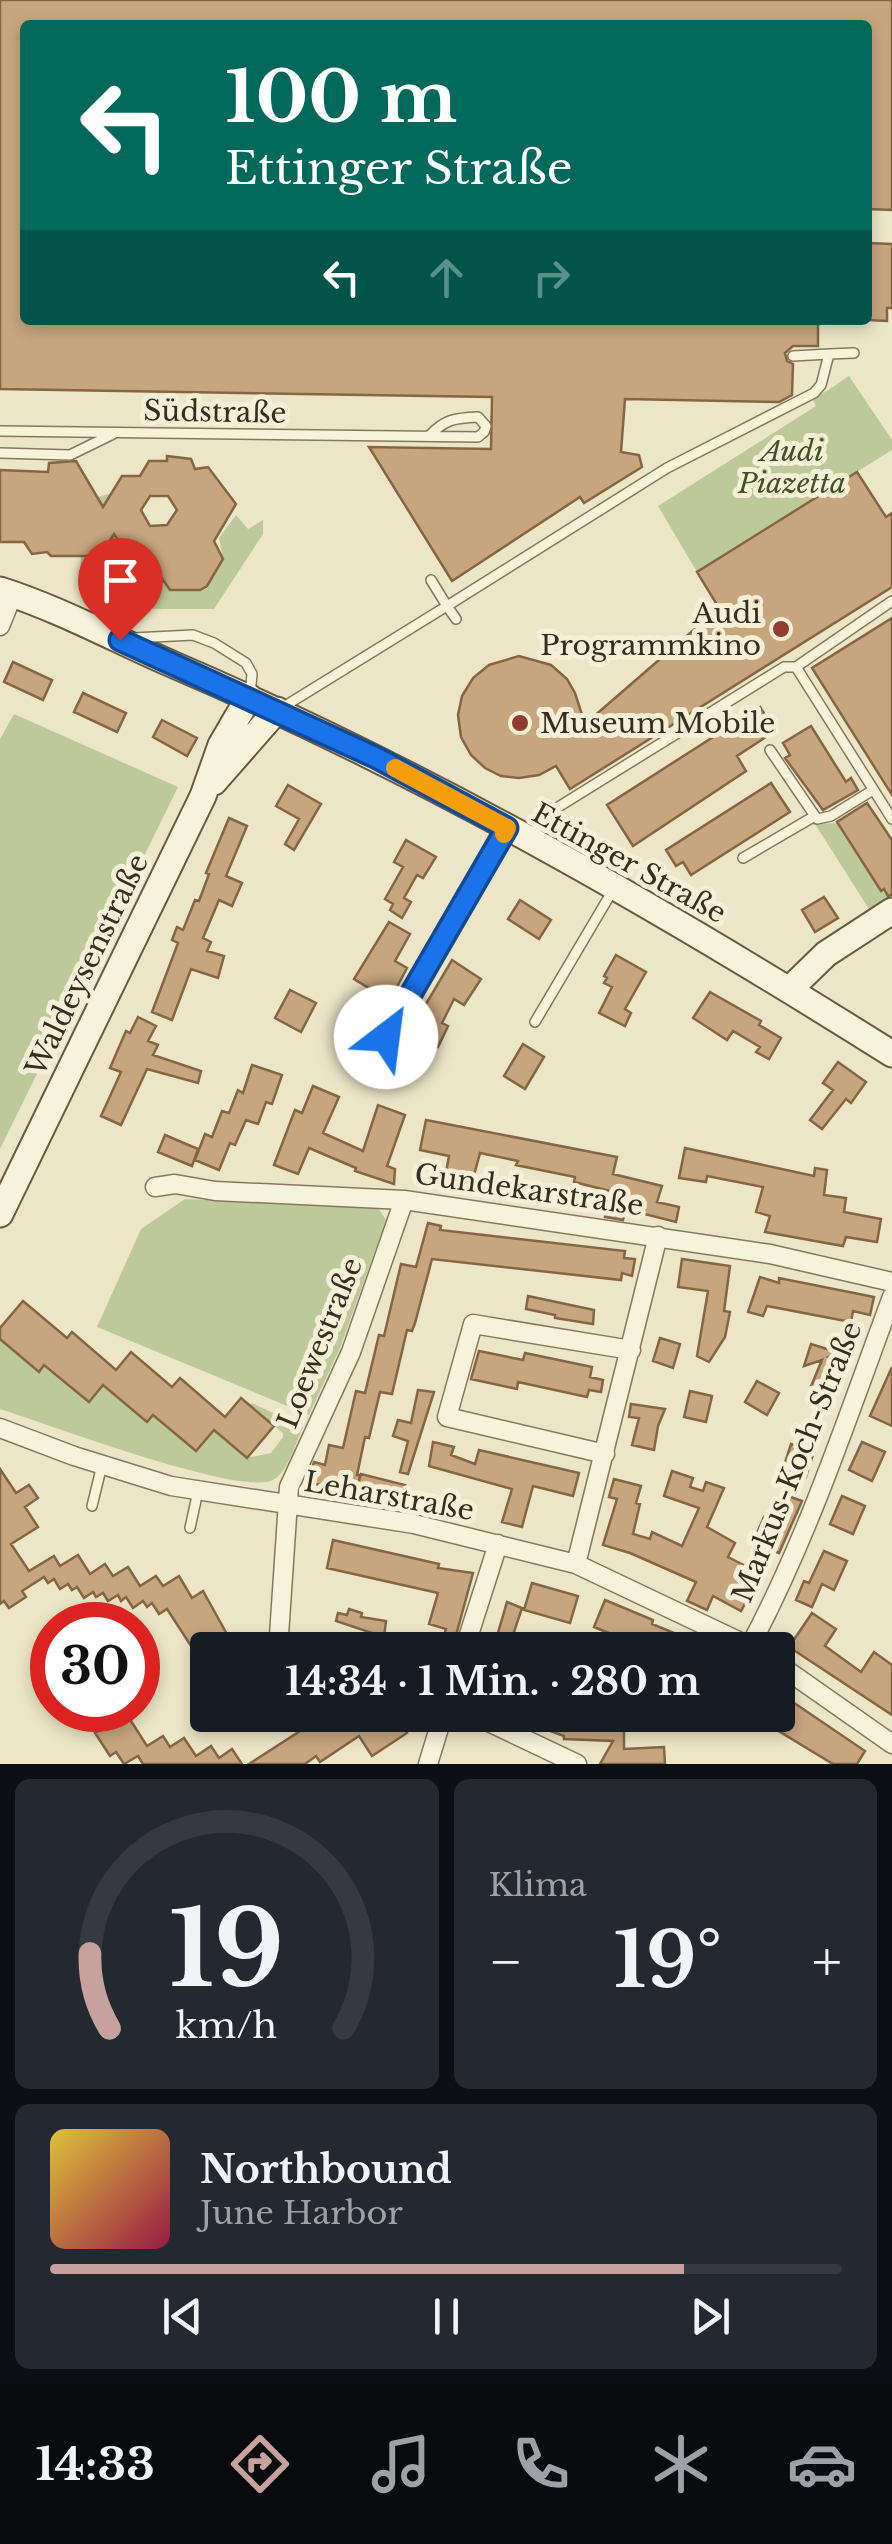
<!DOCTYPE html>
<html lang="de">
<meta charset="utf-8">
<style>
:root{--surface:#171b24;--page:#242831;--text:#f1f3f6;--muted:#9ea1a6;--line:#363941;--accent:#c6a19d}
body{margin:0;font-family:"Libre Baskerville",serif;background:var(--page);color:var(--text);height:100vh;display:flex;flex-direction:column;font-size:38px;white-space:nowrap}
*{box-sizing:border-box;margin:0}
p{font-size:32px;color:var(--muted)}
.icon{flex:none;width:55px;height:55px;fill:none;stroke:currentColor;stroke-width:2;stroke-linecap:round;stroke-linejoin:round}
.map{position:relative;height:1764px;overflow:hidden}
.sheet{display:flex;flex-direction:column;gap:15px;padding:15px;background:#0d0f14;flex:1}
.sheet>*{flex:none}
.guide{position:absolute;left:20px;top:20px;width:852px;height:305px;border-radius:10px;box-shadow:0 5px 15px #0003;background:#00695c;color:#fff;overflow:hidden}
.speed{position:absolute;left:30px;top:1602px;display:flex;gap:20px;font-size:50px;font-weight:700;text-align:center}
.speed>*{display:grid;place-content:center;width:130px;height:130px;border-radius:50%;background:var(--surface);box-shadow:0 5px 15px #0003;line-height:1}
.speed .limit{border:15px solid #d22;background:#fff;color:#111}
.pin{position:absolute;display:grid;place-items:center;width:85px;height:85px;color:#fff;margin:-102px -42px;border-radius:50% 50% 50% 0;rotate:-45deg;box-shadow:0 0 10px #0007}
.pin .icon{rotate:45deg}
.me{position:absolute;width:110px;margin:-55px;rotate:30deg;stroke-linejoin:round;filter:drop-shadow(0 0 8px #0008)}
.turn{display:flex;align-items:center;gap:35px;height:210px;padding:0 40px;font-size:45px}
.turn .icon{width:130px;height:130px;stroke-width:2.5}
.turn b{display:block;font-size:70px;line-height:85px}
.lanes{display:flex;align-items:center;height:95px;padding:0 40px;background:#0003;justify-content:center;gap:50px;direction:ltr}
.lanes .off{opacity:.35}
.big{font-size:75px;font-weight:800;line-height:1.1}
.sheet .widget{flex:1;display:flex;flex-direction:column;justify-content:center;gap:15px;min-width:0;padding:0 35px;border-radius:15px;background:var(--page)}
.sheet .dial{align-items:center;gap:0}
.dial svg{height:260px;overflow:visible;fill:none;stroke:var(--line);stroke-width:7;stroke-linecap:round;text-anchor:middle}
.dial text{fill:var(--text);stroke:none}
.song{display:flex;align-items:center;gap:30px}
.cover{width:120px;height:120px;border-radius:15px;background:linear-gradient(135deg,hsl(50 70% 55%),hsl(340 70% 35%))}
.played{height:10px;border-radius:5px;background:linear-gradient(90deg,var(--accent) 80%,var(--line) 80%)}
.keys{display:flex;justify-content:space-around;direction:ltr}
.heat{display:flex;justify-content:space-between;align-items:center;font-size:55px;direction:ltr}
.sheet .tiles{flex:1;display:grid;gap:15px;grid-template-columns:1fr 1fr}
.widget:last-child{grid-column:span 2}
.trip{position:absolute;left:190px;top:1632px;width:605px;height:100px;border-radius:10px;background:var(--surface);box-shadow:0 5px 15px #0003;font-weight:800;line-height:100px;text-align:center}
.tab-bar{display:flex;height:160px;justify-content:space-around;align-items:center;background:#090b0e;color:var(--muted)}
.tab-bar .icon{width:70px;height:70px}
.tab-bar .current{color:var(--accent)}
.tab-bar b{font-size:45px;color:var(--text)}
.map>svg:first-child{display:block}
.green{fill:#bec99b}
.building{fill:#c7a67f;stroke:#846645;stroke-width:2.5;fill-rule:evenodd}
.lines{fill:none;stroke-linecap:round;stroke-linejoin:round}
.lane-casing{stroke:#86785d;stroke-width:12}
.street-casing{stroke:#86785d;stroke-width:21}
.secondary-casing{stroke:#685940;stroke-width:29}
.lane{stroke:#f7f2da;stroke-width:9}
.street{stroke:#f7f2da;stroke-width:18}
.secondary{stroke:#f7f2da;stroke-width:25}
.route-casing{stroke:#114b97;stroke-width:25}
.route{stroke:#1a73e8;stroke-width:18}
.slow{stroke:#f59e0b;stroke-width:18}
.poi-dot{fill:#913d31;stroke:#f4efd6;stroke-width:4}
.labels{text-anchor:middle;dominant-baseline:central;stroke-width:10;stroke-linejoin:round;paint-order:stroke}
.street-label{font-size:28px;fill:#372e20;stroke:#f4efd6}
.park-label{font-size:28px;font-style:italic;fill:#425228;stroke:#f4efd6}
.poi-label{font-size:28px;fill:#372e20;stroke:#f4efd6;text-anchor:end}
</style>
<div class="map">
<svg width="892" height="1764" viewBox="0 0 892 1764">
<rect width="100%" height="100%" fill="#ece5c7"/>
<path class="green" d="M849 376 892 440V450L697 572 658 506 816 406 813 400Z
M112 493 121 545 128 556 148 558 170 590C206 590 205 589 223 559L219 538 236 515 248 529 263 520V534L214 609H152L80 577 81 556 101 555 93 507 97 497Z
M14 714 178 787 0 1149V739Z
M839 823 882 891 884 889 889 897 869 909 815 824Z
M185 1199 378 1208 386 1220 340 1348 309 1415 97 1327 141 1229Z
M0 1339 39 1371 44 1365 88 1402 103 1385 153 1415 196 1451 214 1430 246 1458 271 1453 283 1437V1433L250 1406 252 1403 303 1427C296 1442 288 1472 273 1480 240 1497 45 1423 0 1409Z"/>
<path class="building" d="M0 0H892V210L868 209V25H25V320H818V346H793L785 353 787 361 793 364 792 395 779 402 625 399 621 452 639 455 642 467 584 503 580 497 452 581 369 447 491 449 492 397 0 389Z
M868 243 892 244V308H887V321L868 320Z
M167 456 191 459 195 469 208 467 236 504 214 541 223 559 207 586 200 590H170L148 558 128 556 114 534 101 555 95 556H51L47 552 32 554 24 542H0V470L48 472 49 463 76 461 103 507 122 476H140L149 461H167ZM150 496H168L177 510 167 525 150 526 141 510Z
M857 472 886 517 892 513V587L570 789 556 766 539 775 519 778 501 776 485 768 471 755 461 737 458 715 462 696 473 678 489 665 519 656 551 665 567 679 575 693 585 724 719 608 697 572Z
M892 618V795L812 668Z
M13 662 52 680 43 700 4 682Z
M83 693 126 713 117 732 74 712Z
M760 707 775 731 737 756 746 771 633 846 607 805Z
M162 720 197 738 187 756 153 737Z
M811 726 846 782 851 778 858 790 823 810 785 758 790 755 783 743Z
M771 783 790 812 691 875 683 862 676 866 666 850Z
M288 785 321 804 294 850 285 844 299 819 276 806Z
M867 803 892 840V895L888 896 884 889 881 891 837 822Z
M229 818 247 826 226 876 242 883 232 906 219 900 203 938 211 942 207 951 224 956 218 978 191 969 172 1020 152 1012 178 943 172 940 177 927 183 930 195 900 199 901 209 874 206 873Z
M406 840 436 857 423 878 417 875 404 898 411 902 402 918 390 910 393 904 385 899 403 867 394 862Z
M824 897 838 918 815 932 802 910Z
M520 900 551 920 539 939 508 919Z
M389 922 410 934 395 961 407 968 362 1053 343 1042 372 990 354 979Z
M616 955 646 972 625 1009 631 1013 625 1026 599 1013 612 987 604 983 607 978 604 976Z
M452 960 481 979 464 1005 454 999 442 1023 448 1026 438 1047 424 1040 405 1073 390 1065Z
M290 990 316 1003 301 1032 275 1018Z
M710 992 761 1021 759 1025 781 1038 769 1059 756 1052 760 1047 733 1031 727 1040 693 1018Z
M138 1017 156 1026 148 1041 158 1045 153 1055 201 1071 198 1083 147 1069 121 1125 101 1116 121 1072 110 1068 126 1031 130 1033Z
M523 1044 544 1057 525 1089 504 1076Z
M838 1062 866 1082 851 1103 846 1099 822 1129 810 1120 833 1090 823 1083Z
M252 1065 282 1075 272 1104 266 1102 258 1124 246 1120 235 1145 230 1143 219 1170 195 1160 205 1134 212 1137 222 1111 229 1113 238 1090 243 1093Z
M313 1086 339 1097 323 1133 363 1151 378 1105 405 1115 387 1166 395 1169 394 1184 355 1171 356 1168 309 1148 298 1174 274 1165 295 1110 302 1113Z
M426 1120 617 1157 613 1174 662 1186 657 1202 679 1207 676 1222 625 1209 623 1220 605 1217 610 1191 574 1182 575 1177 516 1165 518 1161 480 1153 470 1190 444 1183 449 1156 420 1150Z
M165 1135 198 1149 192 1166 158 1152Z
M685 1148 814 1176 815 1168 827 1170 824 1195 846 1198 844 1212 881 1219 877 1242 846 1237 843 1246 765 1232 770 1216 756 1212 763 1187 707 1176 706 1182 679 1178Z
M428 1223 441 1226 440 1230 625 1251 624 1258 635 1259 632 1276 622 1273 621 1280 432 1259 415 1323 412 1331 407 1330 392 1394 380 1392 369 1438 365 1437 357 1475H360L359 1481 361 1474 405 1485 400 1496 358 1484 356 1493 307 1482 314 1462 325 1465 329 1445 343 1448 356 1391 365 1393 379 1335 384 1336 401 1264 416 1267Z
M682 1259 730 1266 724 1311 730 1312 725 1337 709 1362 697 1356 708 1291 678 1287Z
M760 1277 779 1283V1278L874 1297 870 1315 853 1311 851 1322 767 1306 763 1316 748 1312Z
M528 1296 594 1310 593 1324 555 1318V1315L526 1309Z
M23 1301 67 1338 72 1332 116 1370 131 1352 172 1387 180 1378 225 1417 241 1398 274 1426 247 1458 214 1430 196 1451 153 1415 147 1422 103 1385 89 1402 44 1365 39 1372 0 1339V1328Z
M660 1338 680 1344 673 1368 653 1361Z
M811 1344 840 1353 829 1357 845 1362 830 1400 809 1391 822 1360 804 1366Z
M479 1351 523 1360 525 1353 592 1367 590 1377 603 1380 601 1392 589 1390 587 1397 518 1382 517 1389 471 1379Z
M892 1367V1426L870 1416Z
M757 1381 779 1393 767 1415 745 1402Z
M418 1390 434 1392 408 1474 400 1472 408 1441 393 1436 398 1420 411 1423Z
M690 1391 712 1396 706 1422 684 1417Z
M631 1404 665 1409 658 1426 654 1450 632 1445 639 1418 629 1417Z
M433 1442 454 1447 451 1455 475 1464 479 1450 579 1473 573 1496 533 1486 522 1527 502 1522 512 1489 429 1466Z
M862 1442 885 1452 872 1481 849 1470Z
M791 1444 814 1451 806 1477 783 1469Z
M0 1469 16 1493 29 1485 38 1498 25 1507 38 1527 11 1544 29 1571 54 1556 60 1566 78 1555 90 1574 105 1564 113 1576 128 1567 140 1586 156 1576 163 1586 179 1576 192 1598 203 1591 233 1645 225 1650H202L199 1645 193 1649 167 1609 159 1614 152 1603 147 1607 143 1601 133 1608 126 1597 121 1601 118 1595 108 1601 103 1593 96 1597 93 1592 84 1598 77 1587 72 1590 68 1584 60 1589 54 1579 48 1583 44 1577 22 1591 26 1597 9 1608 4 1601 0 1604Z
M672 1471 693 1478 690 1487 703 1491 706 1482 724 1488 707 1527 735 1543 728 1557 761 1574 741 1611 713 1596 707 1610 687 1601 696 1582 630 1553 603 1545 617 1499 609 1497 614 1479 641 1486 636 1503 640 1504 633 1534 650 1539 652 1532 682 1546 699 1508 664 1496Z
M788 1496 802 1501 779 1553 753 1542 764 1517 777 1523Z
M842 1496 865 1506 853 1534 830 1524Z
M333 1540 439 1564 438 1568 473 1573 452 1650H439L446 1629 429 1624 438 1593 327 1568Z
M824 1551 847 1561 834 1590 822 1584 812 1607 796 1600 804 1581 809 1583Z
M532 1583 578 1596 570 1623 524 1610Z
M605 1600 653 1620 652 1624 674 1633 668 1650H650L594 1627Z
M507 1602 522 1608 508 1650H493Z
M349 1609 362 1613 361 1617 386 1621 384 1637 336 1621 338 1613 347 1615Z
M812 1613 836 1629 825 1646 861 1672 874 1652 892 1665V1715L789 1647Z
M778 1692 865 1751 857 1764H833L752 1715H778Z
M87 1710H124L147 1746 163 1736 170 1747 184 1738 196 1756 211 1746 219 1758 232 1749 242 1764H143L138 1756 124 1764 116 1752 110 1756 95 1733 100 1730Z
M325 1715H395L407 1733 372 1756 359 1736 320 1762 316 1756 305 1764H249Z
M504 1715H608L607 1729H621L624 1724V1749L664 1747 665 1764H600L613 1741 564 1739V1736L537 1726 535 1730Z"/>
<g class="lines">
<g class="lane-casing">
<path id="lane" d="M793 356 829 354
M0 431 478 437 484 432 486 426 478 417C455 418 445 419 429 436
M0 453 70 455 113 434
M892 601 796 667 892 819
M456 619 447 606 667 468 814 393 821 385 829 354 854 353
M133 638 193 635 214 643 246 663 252 674 250 695
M280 709 447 606 431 580
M770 750 817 819 831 816 873 790
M532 835 547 814 784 667H796
M743 858 813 817
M535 1022 613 890
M92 1506 102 1465
M190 1528 198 1491"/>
</g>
<g class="street-casing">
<path id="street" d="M0 626 13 594
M386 1037 507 829
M155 1187 175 1184 215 1191 404 1200 770 1254 892 1282
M0 1428 74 1456 171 1486 414 1524 576 1564 757 1650
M605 1454 447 1417 473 1324 631 1350
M576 1564 658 1236
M750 1646C809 1535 848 1415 892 1297
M278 1650 289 1487 351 1352 404 1200
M464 1650 498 1544
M778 1664 892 1744
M474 1715 577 1764
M428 1764 443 1715"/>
</g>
<g class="secondary-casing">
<path id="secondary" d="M0 590C60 609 116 640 174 665 424 772 662 909 892 1054
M214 782 277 710
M790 989 826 954 892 911
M0 1214 203 796 221 745 249 697"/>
</g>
<use href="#lane" class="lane"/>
<use href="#street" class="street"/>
<use href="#secondary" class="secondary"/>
</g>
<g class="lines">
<g class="route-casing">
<path id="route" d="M120 640 377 758 507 828 386 1037"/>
</g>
<use href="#route" class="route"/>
<path class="slow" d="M395 768 507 828 504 834"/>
</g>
<g class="poi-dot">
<circle cx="781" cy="629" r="10"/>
<circle cx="520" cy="723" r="10"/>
</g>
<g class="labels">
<g class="street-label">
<text transform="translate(215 412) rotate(1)">Südstraße</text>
<text transform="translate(629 863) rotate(29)">Ettinger Straße</text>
<text transform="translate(87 965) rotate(-64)">Waldeysenstraße</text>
<text transform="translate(529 1190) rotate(8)">Gundekarstraße</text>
<text transform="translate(320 1343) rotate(-68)">Loewestraße</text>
<text transform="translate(797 1462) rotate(-68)">Markus-Koch-Straße</text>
<text transform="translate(389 1496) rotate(10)">Leharstraße</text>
</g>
<g class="park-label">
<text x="792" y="451">Audi<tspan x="792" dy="32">Piazetta</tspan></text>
</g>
<g class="poi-label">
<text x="761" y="613">Audi<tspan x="761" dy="32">Programmkino</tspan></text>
<text x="540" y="723" text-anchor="start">Museum Mobile</text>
</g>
</g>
</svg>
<div class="speed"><div class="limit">30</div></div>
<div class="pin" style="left:120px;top:640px;background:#d93025"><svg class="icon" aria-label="arrive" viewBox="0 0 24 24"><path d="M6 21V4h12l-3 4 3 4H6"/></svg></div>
<svg class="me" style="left:386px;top:1037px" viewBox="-20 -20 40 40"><circle r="19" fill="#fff"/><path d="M0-13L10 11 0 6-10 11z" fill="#1a73e8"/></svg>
<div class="trip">14:34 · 1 Min. · 280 m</div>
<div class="guide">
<div class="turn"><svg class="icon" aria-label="left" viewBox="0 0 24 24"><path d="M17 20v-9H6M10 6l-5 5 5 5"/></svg><div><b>100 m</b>Ettinger Straße</div></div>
<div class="lanes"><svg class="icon" aria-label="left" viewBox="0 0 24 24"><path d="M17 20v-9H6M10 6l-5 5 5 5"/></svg><svg class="icon off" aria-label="ahead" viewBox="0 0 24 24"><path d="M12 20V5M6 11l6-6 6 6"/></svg><svg class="icon off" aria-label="right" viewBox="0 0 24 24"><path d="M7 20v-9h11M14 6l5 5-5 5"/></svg></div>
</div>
</div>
<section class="sheet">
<div class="tiles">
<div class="widget dial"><svg viewBox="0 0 100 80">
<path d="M14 69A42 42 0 1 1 86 69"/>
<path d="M14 69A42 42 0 0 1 8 46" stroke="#c6a19d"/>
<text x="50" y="56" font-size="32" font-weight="700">19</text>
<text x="50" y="72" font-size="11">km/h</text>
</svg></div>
<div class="widget"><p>Klima</p>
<div class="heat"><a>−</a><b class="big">19°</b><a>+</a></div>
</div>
<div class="widget">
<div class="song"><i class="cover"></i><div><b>Northbound</b><p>June Harbor</p></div></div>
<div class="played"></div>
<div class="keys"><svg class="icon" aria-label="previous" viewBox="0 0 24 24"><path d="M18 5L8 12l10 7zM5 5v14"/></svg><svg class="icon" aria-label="pause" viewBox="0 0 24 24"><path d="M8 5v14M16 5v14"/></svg><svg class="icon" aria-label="next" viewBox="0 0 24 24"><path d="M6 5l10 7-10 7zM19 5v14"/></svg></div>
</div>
</div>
</section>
<nav class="tab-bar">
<b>14:33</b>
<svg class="icon current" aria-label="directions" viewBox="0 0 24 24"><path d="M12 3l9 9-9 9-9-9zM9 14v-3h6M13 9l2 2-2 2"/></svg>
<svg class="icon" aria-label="music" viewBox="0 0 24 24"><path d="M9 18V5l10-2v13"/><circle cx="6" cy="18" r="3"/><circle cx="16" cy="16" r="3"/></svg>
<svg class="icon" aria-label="phone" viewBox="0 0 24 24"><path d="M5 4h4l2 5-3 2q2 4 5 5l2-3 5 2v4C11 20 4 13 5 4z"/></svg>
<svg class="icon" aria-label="climate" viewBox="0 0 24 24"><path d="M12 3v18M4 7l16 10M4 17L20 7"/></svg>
<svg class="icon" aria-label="car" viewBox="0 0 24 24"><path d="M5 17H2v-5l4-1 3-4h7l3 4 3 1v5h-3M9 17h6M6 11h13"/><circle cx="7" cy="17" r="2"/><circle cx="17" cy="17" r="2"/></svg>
</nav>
